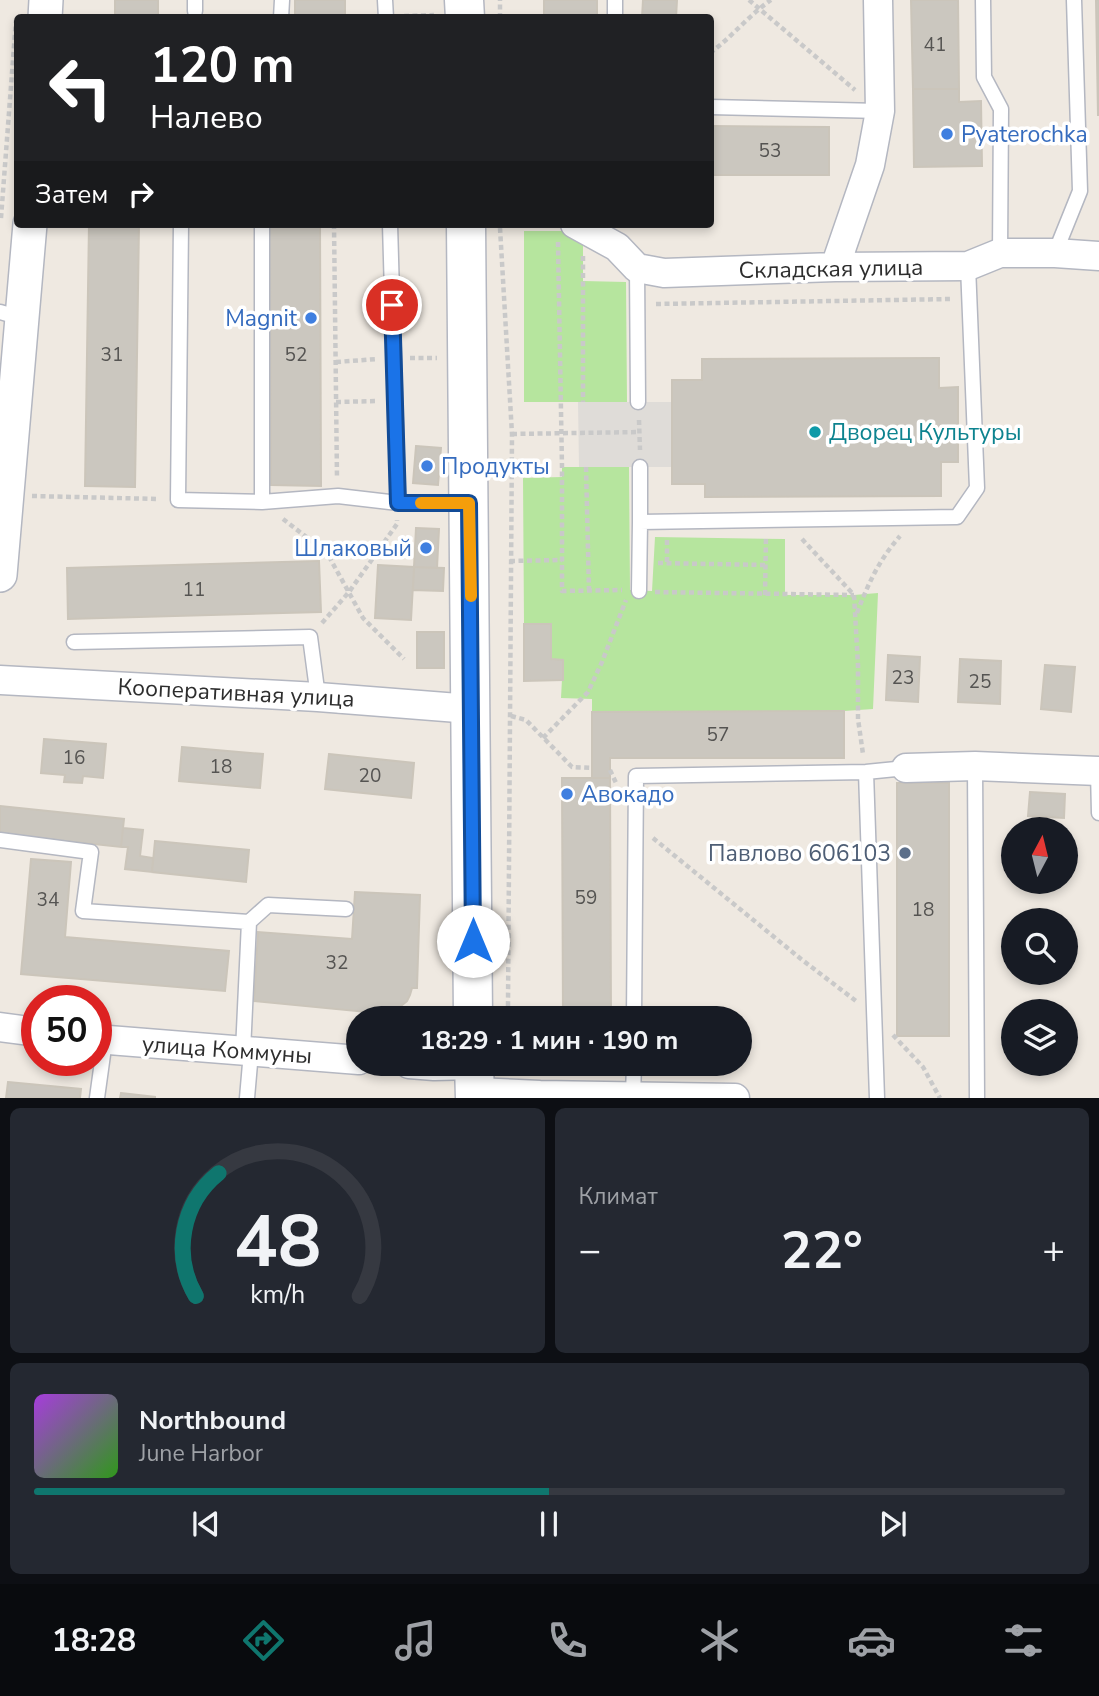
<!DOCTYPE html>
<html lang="ru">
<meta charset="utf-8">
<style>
:root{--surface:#171b24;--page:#242831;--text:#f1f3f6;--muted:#9ea1a6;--line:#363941;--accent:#0f766e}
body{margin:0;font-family:"Nunito Sans",sans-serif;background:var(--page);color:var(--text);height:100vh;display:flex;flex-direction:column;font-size:26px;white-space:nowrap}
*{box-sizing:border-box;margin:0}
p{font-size:23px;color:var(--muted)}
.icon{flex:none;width:38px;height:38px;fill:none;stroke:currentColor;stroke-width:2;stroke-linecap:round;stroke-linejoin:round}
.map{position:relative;height:1098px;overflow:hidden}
.drawer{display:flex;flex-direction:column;gap:10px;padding:10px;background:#0d0f14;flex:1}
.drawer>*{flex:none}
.banner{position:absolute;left:14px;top:14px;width:700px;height:214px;border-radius:7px;box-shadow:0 4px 10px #0003;background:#202124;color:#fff;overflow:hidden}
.needle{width:46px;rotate:7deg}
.controls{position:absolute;left:1001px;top:817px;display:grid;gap:14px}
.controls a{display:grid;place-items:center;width:77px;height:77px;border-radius:50%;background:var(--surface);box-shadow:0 4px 10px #0003;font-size:35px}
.speed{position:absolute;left:21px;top:985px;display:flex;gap:14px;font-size:35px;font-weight:700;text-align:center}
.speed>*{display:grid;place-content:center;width:91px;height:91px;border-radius:50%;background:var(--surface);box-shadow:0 4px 10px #0003;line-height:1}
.speed .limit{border:10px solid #d22;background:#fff;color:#111}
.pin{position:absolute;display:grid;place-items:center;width:60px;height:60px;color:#fff;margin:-30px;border:4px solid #fff;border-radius:50%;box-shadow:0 2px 7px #0007}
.me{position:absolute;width:77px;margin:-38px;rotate:0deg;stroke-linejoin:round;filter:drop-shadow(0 0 5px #0008)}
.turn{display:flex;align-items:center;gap:24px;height:147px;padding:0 21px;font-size:32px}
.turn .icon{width:91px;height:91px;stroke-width:2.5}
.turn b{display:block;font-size:49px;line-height:60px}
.then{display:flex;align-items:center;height:66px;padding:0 21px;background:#0003;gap:14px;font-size:26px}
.big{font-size:52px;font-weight:700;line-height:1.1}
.drawer .tile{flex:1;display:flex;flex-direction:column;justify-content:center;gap:10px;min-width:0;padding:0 24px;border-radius:10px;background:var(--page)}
.drawer .dial{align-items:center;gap:0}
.dial svg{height:182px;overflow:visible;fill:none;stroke:var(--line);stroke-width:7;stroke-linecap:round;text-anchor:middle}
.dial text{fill:var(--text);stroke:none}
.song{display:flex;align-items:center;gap:21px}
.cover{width:84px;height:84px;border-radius:10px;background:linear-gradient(135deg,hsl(280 70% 55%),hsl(110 70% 35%))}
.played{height:7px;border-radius:4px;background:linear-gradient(90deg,var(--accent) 50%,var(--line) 50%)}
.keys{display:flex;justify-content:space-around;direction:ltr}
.heat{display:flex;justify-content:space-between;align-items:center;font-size:38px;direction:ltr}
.drawer .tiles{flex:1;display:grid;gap:10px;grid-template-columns:1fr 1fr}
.tile:last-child{grid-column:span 2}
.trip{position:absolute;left:346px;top:1006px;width:406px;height:70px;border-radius:35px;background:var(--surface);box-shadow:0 4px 10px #0003;font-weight:700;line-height:70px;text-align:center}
.menu{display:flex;height:112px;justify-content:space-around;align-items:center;background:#090b0e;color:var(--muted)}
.menu .icon{width:49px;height:49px}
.menu .active{color:var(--accent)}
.menu b{font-size:32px;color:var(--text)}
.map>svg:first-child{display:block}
.green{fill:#b6e59e}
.plaza{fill:#dfdcd8}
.building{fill:#cbc7bf;stroke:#cbc5ba;stroke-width:2}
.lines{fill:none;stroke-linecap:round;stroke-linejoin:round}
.service-casing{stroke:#b4b7c1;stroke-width:17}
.minor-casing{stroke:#b4b7c1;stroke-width:31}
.tertiary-casing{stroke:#b4b7c1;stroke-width:36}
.secondary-casing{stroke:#b4b7c1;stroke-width:41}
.path{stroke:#c9c9c9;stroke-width:4.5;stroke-dasharray:5 3.5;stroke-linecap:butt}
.service{stroke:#fff;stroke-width:14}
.minor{stroke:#fff;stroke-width:28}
.tertiary{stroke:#fff;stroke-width:33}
.secondary{stroke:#fff;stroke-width:38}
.route-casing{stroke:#114b97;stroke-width:18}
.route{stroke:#1a73e8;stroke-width:12}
.slow{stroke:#f59e0b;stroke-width:12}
.shop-dot{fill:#3f7fe0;stroke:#fff;stroke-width:2.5}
.culture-dot{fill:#0f9aa8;stroke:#fff;stroke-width:2.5}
.service-dot{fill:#5c6f8a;stroke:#fff;stroke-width:2.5}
.labels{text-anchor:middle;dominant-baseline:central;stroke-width:7;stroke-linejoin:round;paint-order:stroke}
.number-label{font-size:19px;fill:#555452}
.shop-label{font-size:23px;fill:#366cbe;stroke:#fff;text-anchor:start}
.street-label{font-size:23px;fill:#2e2e2e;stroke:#fff}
.culture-label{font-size:23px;fill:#0d838f;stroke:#fff;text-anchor:start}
.service-label{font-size:23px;fill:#4e5e75;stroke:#fff;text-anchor:end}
</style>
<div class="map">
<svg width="1099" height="1098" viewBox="0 0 1099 1098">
<rect width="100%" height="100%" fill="#efe9e1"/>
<path class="green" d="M524 231H583V281L626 282 627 402H524Z
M562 467H629L630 590 652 591 655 537 785 539V595H854L878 593 873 709 844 711 592 712V699L561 698 563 660 551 659 550 625 524 624 523 478 562 477Z"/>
<path class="plaza" d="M578 402H672V467H579Z"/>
<path class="building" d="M115 0H158V18H115Z
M295 0H345V18H295Z
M544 0H597V18H544Z
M643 0H677L676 18H642Z
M911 0H958L959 89H913Z
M1096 0H1099V115H1098Z
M913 89H959V102L981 101 982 166 914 167Z
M710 126 829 127V175H710Z
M89 224H139L135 487 85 486Z
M270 224H320L321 486 271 485Z
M939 358V388L958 387V462H941V496L705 497V484H672V380H702V359Z
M416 446 441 448 438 485 413 483Z
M416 528 439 529 437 568 414 567Z
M319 561 321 612 68 619 67 568Z
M378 565 414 567 411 620 375 618Z
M414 567 444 568 443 591 413 590Z
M524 624H551V659L563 660V680L524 681Z
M417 632H444V668H417Z
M888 655 920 657 918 702 886 700Z
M960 659 1001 661 1000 704 958 702Z
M1045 665 1075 667 1071 712 1041 709Z
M844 711V758H610V778H592V712Z
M44 739 106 744 103 778 83 776 82 783 64 782 65 775 41 773Z
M182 747 263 754 260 788 179 781Z
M329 754 414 763 411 798 325 789Z
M562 778H610L611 1018H563Z
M897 783H949V1036H897Z
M1030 792 1065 794 1064 818 1028 816Z
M0 806 124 819 121 847 0 834Z
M123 828 143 830 140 856 153 858 152 872 125 869 128 847H121Z
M155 841 249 850 246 882 152 872Z
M31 859 71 862 65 937 229 951 225 991 21 974Z
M355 892 420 895 417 988H412L410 995 407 1001 401 1006 394 1009H389L387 1014 254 1001 258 932 352 939Z
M8 1082 81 1089 80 1098H6Z
M121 1093 155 1097V1098H120Z"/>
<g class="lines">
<g class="service-casing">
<path id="service" d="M385 0 386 18
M615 0V18
M983 0 984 77 1001 109 1000 253
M195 11V0
M281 18 282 0
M710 107 880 111
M181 224 178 500 262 502 338 496 398 503
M262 224V502
M390 224 398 503H468
M1055 253 1080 191 1074 0
M637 268 638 402
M0 312 21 318
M640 467V522L957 517 977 488 968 266
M639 591 640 522
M74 642 310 637 318 697
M975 766 977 1098
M1098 771 1099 813
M866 772 877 1098
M0 840 91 852 83 911 249 922
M634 1018 636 776 866 772 906 768
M243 1051 249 922 268 905 346 909
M633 1096 634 1064
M97 1098 105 1040
M247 1098 251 1052"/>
</g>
<g class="minor-casing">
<path id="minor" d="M575 224 617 247 637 268 664 273 835 267 968 266 1000 253H1055L1099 256
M835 267 870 165 880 111 878 0
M0 680 318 697 471 709
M906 768 975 766 1099 771
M0 1027 37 1032
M96 1039 359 1060
M409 1064 434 1066 474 1065
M475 1092 540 1095 735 1098"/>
</g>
<g class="tertiary-casing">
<path id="tertiary" d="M45 18 46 0
M0 575 30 224"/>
</g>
<g class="secondary-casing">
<path id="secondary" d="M464 0 465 18
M466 224 473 1018
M474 1064 475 1098"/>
</g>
<path class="path" d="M749 0 855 90
M404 16 434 15
M500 18V0
M710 53C732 37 749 15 771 0
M1 218 16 20
M334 224 337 478
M500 228 512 434 508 1007 512 1018
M558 242 562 467V591L622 590
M583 256V402
M656 304 951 299
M410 358H437
M336 362 377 359
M336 402 378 401
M639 420 640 450
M512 434 639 432
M586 467 589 590
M32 496 159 499
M283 519 327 553 363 618 404 659
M802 539 854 595 858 665V719L863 754
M667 540V563
M510 561 562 560
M658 563 765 565
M655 592 854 595
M765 595 766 536
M857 613C868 584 879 560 900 536
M322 623 349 592 397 524V520
M511 716 526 720 572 767 592 768
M543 738 588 692 602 662 626 600
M610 770 617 785
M653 838 801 959 856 1001
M893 1035 923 1067 940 1098"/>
<use href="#service" class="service"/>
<use href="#minor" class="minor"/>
<use href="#tertiary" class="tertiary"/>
<use href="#secondary" class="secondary"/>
</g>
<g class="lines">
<g class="route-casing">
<path id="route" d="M392 305 398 503H469L473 941"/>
</g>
<use href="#route" class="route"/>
<path class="slow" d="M421 503H469L471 596"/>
</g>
<g class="shop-dot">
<circle cx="947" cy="134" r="7"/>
<circle cx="311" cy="318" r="7"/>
<circle cx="427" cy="466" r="7"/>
<circle cx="426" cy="548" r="7"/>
<circle cx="567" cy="794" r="7"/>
</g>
<circle class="culture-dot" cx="815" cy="432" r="7"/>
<circle class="service-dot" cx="905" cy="853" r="7"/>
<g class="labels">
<g class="number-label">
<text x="935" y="45">41</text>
<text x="770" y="151">53</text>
<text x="112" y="355">31</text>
<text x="296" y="355">52</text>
<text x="194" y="590">11</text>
<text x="903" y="678">23</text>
<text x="980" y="682">25</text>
<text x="718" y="735">57</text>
<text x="74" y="758">16</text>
<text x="221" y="767">18</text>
<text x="370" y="776">20</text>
<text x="586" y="898">59</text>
<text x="48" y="900">34</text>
<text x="923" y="910">18</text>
<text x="337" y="963">32</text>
</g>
<g class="shop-label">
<text x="961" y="134">Pyaterochka</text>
<text x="297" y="318" text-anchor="end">Magnit</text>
<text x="441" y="466">Продукты</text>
<text x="412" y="548" text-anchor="end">Шлаковый</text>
<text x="581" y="794">Авокадо</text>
</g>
<g class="street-label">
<text transform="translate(831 269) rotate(-1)">Складская улица</text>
<text transform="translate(236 693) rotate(3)">Кооперативная улица</text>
<text transform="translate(227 1050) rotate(4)">улица Коммуны</text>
</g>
<g class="culture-label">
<text x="829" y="432">Дворец Культуры</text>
</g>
<g class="service-label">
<text x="891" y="853">Павлово 606103</text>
</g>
</g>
</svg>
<div class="controls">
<a><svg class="needle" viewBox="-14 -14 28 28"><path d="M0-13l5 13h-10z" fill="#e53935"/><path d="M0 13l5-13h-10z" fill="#9ea1a6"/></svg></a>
<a><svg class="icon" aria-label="search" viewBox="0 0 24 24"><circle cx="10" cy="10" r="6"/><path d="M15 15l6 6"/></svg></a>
<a><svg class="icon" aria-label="layers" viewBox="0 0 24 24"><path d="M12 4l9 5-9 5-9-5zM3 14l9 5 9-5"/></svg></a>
</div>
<div class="speed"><div class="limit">50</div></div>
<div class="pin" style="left:392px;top:305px;background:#d93025"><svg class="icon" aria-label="arrive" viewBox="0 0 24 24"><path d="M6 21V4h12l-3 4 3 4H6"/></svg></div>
<svg class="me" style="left:473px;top:941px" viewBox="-20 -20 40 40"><circle r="19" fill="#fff"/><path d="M0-13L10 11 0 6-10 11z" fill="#1a73e8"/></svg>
<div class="trip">18:29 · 1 мин · 190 m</div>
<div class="banner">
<div class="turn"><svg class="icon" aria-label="left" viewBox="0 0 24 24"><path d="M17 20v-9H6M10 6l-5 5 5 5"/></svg><div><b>120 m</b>Налево</div></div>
<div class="then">Затем<svg class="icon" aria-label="right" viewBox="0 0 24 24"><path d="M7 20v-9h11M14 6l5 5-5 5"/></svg></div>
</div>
</div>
<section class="drawer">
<div class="tiles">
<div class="tile dial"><svg viewBox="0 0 100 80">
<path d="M14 69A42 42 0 1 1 86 69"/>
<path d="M14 69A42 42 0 0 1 24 15" stroke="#0f766e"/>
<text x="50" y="56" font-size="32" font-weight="700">48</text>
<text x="50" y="72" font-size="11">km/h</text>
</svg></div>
<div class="tile"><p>Климат</p>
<div class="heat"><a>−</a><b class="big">22°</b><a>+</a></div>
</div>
<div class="tile">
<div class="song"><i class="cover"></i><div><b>Northbound</b><p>June Harbor</p></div></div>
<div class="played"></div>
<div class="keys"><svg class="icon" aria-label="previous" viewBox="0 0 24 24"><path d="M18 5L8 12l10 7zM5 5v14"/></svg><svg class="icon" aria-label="pause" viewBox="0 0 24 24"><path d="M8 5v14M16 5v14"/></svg><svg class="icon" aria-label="next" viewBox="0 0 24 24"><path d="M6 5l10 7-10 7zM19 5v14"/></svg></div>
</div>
</div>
</section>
<nav class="menu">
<b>18:28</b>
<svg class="icon active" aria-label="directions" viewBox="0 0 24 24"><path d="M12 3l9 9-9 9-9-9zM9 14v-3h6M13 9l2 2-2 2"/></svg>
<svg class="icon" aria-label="music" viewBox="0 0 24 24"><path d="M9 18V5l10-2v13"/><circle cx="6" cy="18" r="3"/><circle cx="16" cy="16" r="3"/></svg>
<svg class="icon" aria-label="phone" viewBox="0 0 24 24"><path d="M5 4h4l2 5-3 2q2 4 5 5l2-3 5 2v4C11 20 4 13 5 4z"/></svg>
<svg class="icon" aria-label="climate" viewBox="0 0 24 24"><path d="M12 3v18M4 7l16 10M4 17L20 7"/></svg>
<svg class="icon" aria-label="car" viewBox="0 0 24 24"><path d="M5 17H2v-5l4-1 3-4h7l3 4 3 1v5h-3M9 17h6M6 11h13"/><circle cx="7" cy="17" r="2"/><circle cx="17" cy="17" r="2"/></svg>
<svg class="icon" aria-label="filters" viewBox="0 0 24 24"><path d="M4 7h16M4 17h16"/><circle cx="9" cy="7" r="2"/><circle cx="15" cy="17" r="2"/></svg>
</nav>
